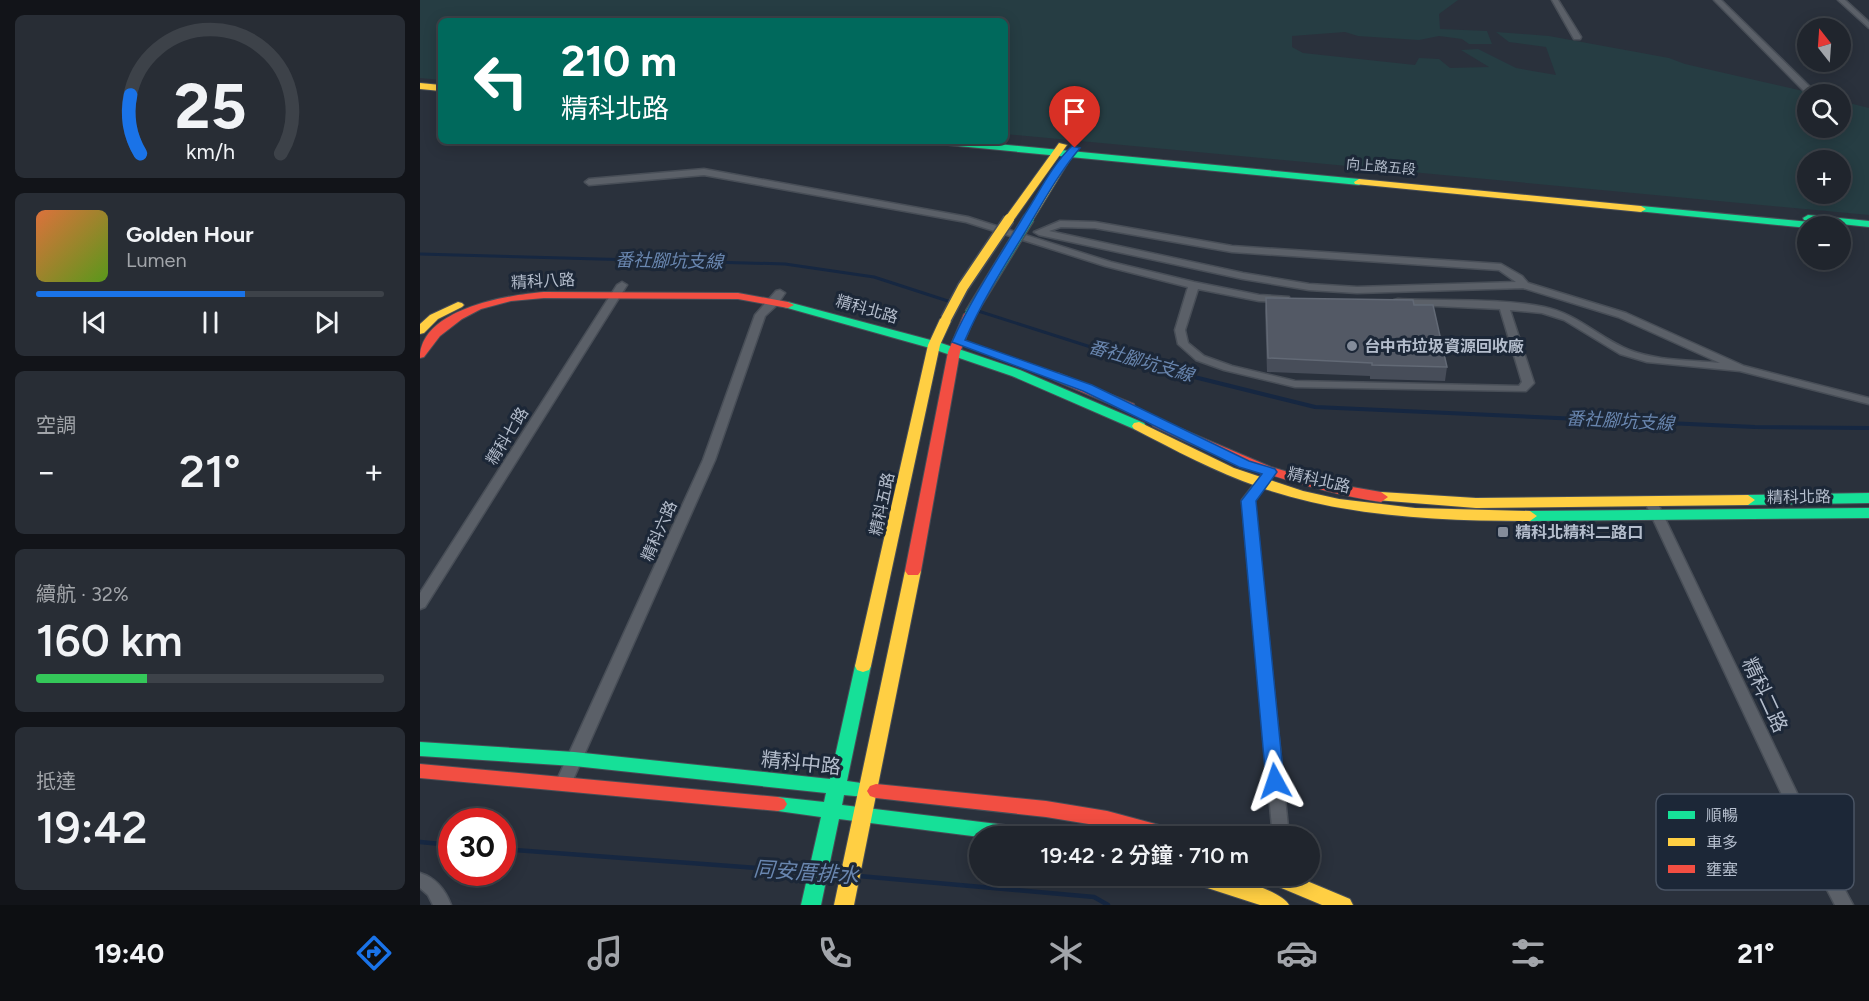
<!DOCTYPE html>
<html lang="zh-TW">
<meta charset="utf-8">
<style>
:root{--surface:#20252d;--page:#282d35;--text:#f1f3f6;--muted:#a2a5aa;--line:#3d4249;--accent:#1a73e8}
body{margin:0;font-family:Figtree,"Noto Sans TC",sans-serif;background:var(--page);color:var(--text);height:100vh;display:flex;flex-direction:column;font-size:22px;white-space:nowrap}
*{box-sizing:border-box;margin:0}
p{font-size:20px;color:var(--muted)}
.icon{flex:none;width:33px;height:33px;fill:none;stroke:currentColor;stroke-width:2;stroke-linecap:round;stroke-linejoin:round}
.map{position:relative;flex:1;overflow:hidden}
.drawer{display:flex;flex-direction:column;gap:15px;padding:15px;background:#121419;width:420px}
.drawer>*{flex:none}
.hud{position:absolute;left:18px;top:18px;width:570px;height:126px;border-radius:9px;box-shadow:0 3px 15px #0003,0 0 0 2px var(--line);background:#00695c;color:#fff;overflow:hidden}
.needle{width:39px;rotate:343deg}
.controls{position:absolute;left:1377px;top:18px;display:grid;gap:12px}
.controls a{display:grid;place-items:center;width:54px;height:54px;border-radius:50%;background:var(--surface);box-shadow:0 3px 15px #0003,0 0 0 2px var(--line);font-size:30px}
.speed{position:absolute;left:18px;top:808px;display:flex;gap:12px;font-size:30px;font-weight:700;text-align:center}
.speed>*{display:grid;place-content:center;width:78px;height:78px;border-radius:50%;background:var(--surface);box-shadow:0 3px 15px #0003,0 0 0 2px var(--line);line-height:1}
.speed .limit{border:9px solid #d22;background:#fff;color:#111}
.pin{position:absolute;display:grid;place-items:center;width:51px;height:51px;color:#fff;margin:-62px -26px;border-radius:50% 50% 50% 0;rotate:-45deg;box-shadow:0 0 6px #0007}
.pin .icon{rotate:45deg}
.me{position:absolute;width:66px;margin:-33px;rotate:355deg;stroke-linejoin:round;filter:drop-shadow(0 0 4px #0008)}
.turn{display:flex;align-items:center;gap:21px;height:126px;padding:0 24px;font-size:27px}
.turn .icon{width:78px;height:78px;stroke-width:2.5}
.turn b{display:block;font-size:42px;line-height:51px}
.big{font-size:45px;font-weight:600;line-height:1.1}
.drawer .tile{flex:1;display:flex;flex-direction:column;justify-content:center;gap:9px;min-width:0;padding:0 21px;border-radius:9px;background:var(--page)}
.drawer .dial{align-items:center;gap:0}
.dial svg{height:156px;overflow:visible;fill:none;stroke:var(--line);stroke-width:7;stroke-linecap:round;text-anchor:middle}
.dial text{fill:var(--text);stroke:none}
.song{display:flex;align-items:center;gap:18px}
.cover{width:72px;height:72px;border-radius:9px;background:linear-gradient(135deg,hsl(20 70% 55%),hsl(90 70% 35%))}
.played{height:6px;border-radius:3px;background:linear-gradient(90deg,var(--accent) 60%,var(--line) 60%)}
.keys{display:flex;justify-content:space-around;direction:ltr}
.heat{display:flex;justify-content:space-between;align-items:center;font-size:33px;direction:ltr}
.charge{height:9px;border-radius:4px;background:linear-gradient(90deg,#34c759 32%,var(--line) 0)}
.trip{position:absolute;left:549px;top:826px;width:351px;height:60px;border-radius:30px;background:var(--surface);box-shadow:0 3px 15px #0003,0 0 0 2px var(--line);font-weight:600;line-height:60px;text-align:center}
.dock{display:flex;height:96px;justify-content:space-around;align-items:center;background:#0d0f12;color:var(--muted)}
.dock .icon{width:42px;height:42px}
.dock .current{color:var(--accent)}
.dock b{font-size:27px;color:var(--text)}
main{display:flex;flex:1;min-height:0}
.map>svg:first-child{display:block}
.green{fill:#263d43;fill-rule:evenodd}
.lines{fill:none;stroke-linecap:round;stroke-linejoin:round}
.stream-far2{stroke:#162741;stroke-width:3}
.stream-far1{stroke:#162741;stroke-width:4}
.stream{stroke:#162741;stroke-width:4.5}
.street-casing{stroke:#484e57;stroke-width:3}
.fast-casing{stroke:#484e57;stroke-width:2}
.slow-casing{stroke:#484e57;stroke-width:2}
.jam-casing{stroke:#484e57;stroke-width:2}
.street{fill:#5b6068;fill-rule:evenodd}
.fast{fill:#16e098;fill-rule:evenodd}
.slow{fill:#ffcf43;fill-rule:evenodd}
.jam{fill:#f24e42;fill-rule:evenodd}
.fast-bridge-casing{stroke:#484e57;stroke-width:13;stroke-linecap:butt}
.slow-bridge-casing{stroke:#484e57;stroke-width:13;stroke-linecap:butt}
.fast-bridge{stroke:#16e098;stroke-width:10}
.slow-bridge{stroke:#ffcf43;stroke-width:10}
.wall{fill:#474d59}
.building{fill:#535965;stroke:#626975;stroke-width:1.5}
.route{fill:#1a73e8;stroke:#114b97;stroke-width:1.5}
.poi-dot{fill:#848c9a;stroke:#1c2737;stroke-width:2}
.labels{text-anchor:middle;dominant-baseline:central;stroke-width:6;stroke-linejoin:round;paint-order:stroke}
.far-street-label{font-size:14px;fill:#b4bdcc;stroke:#1c2737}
.street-label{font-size:16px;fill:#b4bdcc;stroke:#1c2737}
.poi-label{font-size:16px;font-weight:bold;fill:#b4bdcc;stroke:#1c2737;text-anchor:start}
.water-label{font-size:18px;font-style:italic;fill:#6986af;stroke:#1c2737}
.near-street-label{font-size:20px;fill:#b4bdcc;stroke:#1c2737}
.near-water-label{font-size:21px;font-style:italic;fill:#6986af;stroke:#1c2737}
.key{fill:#1c2737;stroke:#4a5464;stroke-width:1.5}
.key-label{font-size:16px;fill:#b4bdcc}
</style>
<main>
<section class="drawer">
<div class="tile dial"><svg viewBox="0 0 100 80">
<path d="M14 69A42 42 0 1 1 86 69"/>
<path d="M14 69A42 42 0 0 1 9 39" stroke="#1a73e8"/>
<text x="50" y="56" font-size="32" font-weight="700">25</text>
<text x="50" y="72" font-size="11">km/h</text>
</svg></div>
<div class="tile">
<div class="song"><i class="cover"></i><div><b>Golden Hour</b><p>Lumen</p></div></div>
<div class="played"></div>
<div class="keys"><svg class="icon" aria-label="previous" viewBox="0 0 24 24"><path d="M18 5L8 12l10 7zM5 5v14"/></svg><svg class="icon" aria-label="pause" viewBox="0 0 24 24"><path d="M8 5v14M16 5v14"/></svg><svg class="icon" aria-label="next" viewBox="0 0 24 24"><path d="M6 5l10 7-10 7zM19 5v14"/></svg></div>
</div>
<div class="tile"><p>空調</p>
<div class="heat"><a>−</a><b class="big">21°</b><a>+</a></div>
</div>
<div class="tile"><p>續航 · 32%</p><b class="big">160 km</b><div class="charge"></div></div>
<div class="tile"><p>抵達</p><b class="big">19:42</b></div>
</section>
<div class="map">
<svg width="1449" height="905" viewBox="0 0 1449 905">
<rect width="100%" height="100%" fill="#2a313c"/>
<path class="green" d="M0 0H1038L1019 14 1020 29 1067 31 1072 44H1049L1042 39 1019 36 999 40 938 36 925 32 872 36V47L883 53 995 65 999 58 1019 59 1030 68 1069 67 1041 50 1058 49 1096 68 1136 75 1126 47 1089 42 1076 32 1129 36 1249 58 1265 64 1396 94H1388V128H1420L1421 101 1449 108V215L585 134V21H21V80L0 78ZM1388 160H1420V194H1388Z"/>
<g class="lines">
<path class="stream-far2" d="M0 254 365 264 454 277 531 302
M555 310 677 349"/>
<path class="stream-far1" d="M672 347 730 366 895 407 1335 427 1449 428"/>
<path class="stream" d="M0 842 32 845
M82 849 390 872
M406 874 423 875
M439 876 674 897 688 905"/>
<g class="street-casing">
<path id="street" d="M1132 0H1138L1161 37 1160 39H1154Z
M1294 0H1301L1390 87V91H1384Z
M1418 0H1425L1449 22V28Z
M284 169 548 217 691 262 774 282 839 295 869 297V301L865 302 839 301 778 289 765 330 768 343 784 356 812 366 875 381 1099 386 1102 382 1080 309 974 304 973 302 974 300 978 299C1023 301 1081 298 1124 307 1158 314 1179 338 1209 350 1237 361 1270 360 1300 363L1198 317 1103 288 937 293 889 290 823 279 619 235 614 232 640 221 675 222 812 246 1081 264 1102 276 1108 283 1206 313 1324 366 1449 398V404L1320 371 1227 362 1200 354 1144 320 1122 313 1090 310 1114 383 1106 391 875 387 804 370 776 360 758 344 755 330 768 287 685 266 546 222 284 175 169 185 165 182 169 179ZM641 227 675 228 812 252 1079 270 1096 282 937 287 889 284 823 273 629 231Z
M202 282 207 285 5 607 0 609V593L197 285Z
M360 290 365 293 357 305 345 316 295 460 152 782 150 787 144 788 138 787 136 782 283 460 335 315 356 291Z
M850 468 856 472 834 500 868 827 866 837H850L852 827 822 500 846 469Z
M1231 498 1237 502 1412 866 1433 905H1415L1400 876 1225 502Z
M0 873C16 878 25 889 31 905H13L8 895 0 888Z"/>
</g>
<g class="fast-casing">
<path id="fast" d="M512 141H546L939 179 944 182 939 185 517 144Z
M1221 206 1401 223 1406 226 1388 228 1217 211 1216 209Z
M1388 215 1449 221V227L1384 220 1383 218Z
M368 302 518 342 600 370 724 423 726 426 719 430 714 429 592 376 510 348 364 307 362 305Z
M1449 493V503L1328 505 1321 500 1328 495Z
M1449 508V518L1110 521 1103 516 1110 511Z
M443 660 449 662 451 666 427 781 462 786 465 791 462 796 456 798 424 795 422 805 618 829 625 831 627 837H560L419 819 401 905H381L401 817 358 811 352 809 349 804 352 799 358 797 404 802 406 793 154 766 0 756V742L154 752 410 779 435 666 437 662Z"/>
</g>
<g class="slow-casing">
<path id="slow" d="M0 83 21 85V91L0 89Z
M639 143 647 145 593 221H585L584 219Z
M646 151 654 153 613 220H605L604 218Z
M939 179 1221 206 1226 209 1221 212 935 184 934 182Z
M38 302 42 303 44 305 42 307 18 319 4 333 0 334V324L10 315Z
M526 315 532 319 520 345 451 666 449 670 443 672 437 670 435 666 508 345 520 319Z
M719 422 814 468 883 491 919 499 995 508 1110 511 1117 516 1110 521C1019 521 926 517 839 487 795 472 755 450 714 429L712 426 714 423Z
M961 492 1056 498 1328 495 1335 500 1328 505 1056 508 956 500 954 497 956 494Z
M493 566 498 567 501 571 434 905H414L485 571 488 567Z
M766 876C778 876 789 875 800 876 815 877 863 892 869 905H840L769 882Z
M844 876H875L930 899 933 905H902L847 882Z"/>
</g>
<g class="jam-casing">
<path id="jam" d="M124 292 318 293 368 302 374 305 368 308 318 299 124 298 91 301 61 309 42 319 20 336 4 357 0 358C0 309 87 295 124 292Z
M550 310 556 314 540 352 501 571 498 575H488L485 571 528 352 544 314Z
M638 373 714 404 715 407 714 410H704L634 380 632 377 634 374Z
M738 419 851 467 903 482 961 492 968 497 961 502C880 489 806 462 733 426L731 423Z
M0 764 358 797 364 799 367 804 364 809 358 811 0 778Z
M456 784 626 801 687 811 754 829 761 831 763 837H725L687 827 626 817 456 798 450 796 447 791 450 786Z"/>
</g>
<use href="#street" class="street"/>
<use href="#fast" class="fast"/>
<use href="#slow" class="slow"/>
<use href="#jam" class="jam"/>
<g class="fast-bridge-casing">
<path id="fast-bridge" d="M550 314 609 218"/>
</g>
<g class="slow-bridge-casing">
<path id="slow-bridge" d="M526 319 543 287 589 219"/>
</g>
<use href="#fast-bridge" class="fast-bridge"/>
<use href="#slow-bridge" class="slow-bridge"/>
</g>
<path class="wall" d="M846 298 994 305 1027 367 1025 381 950 379V376L847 372 845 311Z"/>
<path class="building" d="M846 298 993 300 994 305H1013L1027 367 952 365V363L848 358Z"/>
<path class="route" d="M652 146 660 148C638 174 622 204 604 234 583 268 561 303 545 340L672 385 829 461 855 469 857 472 836 501 864 781 862 786 855 788 849 786 846 781 821 501 842 474 819 467 663 391 532 342C552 297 580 256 605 214 620 191 632 165 652 146Z"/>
<g class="poi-dot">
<circle cx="932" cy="346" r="6"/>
<rect x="1077" y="526" width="12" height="12" rx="3"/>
</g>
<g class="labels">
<g class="far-street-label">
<text transform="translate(961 167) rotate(5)">向上路五段</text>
</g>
<g class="street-label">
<text transform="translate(123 281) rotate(-3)">精科八路</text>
<text transform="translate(447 309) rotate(16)">精科北路</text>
<text transform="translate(87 436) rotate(-58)">精科七路</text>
<text transform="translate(899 480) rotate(13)">精科北路</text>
<text transform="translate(1379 497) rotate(-1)">精科北路</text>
<text transform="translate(462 504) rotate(-78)">精科五路</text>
<text transform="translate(239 531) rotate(-66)">精科六路</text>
</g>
<g class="poi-label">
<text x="944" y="346">台中市垃圾資源回收廠</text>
<text x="1095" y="532">精科北精科二路口</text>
</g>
<g class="water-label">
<text transform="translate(249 261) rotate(1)">番社腳坑支線</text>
<text transform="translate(721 361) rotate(16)">番社腳坑支線</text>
<text transform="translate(1200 421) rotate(3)">番社腳坑支線</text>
</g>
<g class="near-street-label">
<text transform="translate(1345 695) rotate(65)">精科二路</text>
<text transform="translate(381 763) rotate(6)">精科中路</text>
</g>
<g class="near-water-label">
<text transform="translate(386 872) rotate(4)">同安厝排水</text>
</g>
</g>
<rect x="1236" y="794" width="198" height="96" rx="9" class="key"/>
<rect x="1248" y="811" width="27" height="8" fill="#16e098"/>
<rect x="1248" y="838" width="27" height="8" fill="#ffcf43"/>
<rect x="1248" y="865" width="27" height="8" fill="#f24e42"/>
<g class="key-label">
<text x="1286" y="821">順暢</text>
<text x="1286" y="848">車多</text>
<text x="1286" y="875">壅塞</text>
</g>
</svg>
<div class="controls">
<a><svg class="needle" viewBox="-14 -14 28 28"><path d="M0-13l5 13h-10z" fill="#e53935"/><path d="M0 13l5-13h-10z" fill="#a2a5aa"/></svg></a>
<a><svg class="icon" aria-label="search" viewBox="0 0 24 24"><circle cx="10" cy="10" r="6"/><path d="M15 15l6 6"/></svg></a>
<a>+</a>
<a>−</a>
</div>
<div class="speed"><div class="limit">30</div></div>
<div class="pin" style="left:655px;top:148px;background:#d93025"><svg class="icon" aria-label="arrive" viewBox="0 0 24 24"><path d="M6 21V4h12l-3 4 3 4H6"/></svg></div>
<svg class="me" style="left:855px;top:781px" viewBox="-20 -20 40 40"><path d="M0-17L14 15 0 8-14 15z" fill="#1a73e8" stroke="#fff" stroke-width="4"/></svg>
<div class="trip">19:42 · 2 分鐘 · 710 m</div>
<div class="hud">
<div class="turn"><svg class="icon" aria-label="left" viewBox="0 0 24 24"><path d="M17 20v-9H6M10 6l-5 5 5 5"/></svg><div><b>210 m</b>精科北路</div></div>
</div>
</div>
</main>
<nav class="dock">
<b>19:40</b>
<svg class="icon current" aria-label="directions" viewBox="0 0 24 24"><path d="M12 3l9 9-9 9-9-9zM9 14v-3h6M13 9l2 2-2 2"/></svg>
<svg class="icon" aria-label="music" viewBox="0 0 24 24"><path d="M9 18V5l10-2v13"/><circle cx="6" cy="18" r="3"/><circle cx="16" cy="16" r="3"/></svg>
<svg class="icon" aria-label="phone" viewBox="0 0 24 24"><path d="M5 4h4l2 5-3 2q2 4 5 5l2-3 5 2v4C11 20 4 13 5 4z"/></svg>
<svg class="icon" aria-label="climate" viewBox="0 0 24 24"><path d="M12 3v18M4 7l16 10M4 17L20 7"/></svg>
<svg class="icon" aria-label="car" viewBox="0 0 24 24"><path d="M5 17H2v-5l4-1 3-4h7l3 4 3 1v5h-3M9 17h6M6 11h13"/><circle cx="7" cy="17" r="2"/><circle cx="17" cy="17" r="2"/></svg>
<svg class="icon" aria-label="filters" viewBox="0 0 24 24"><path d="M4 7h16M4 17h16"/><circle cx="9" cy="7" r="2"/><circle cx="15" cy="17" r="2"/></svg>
<b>21°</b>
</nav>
